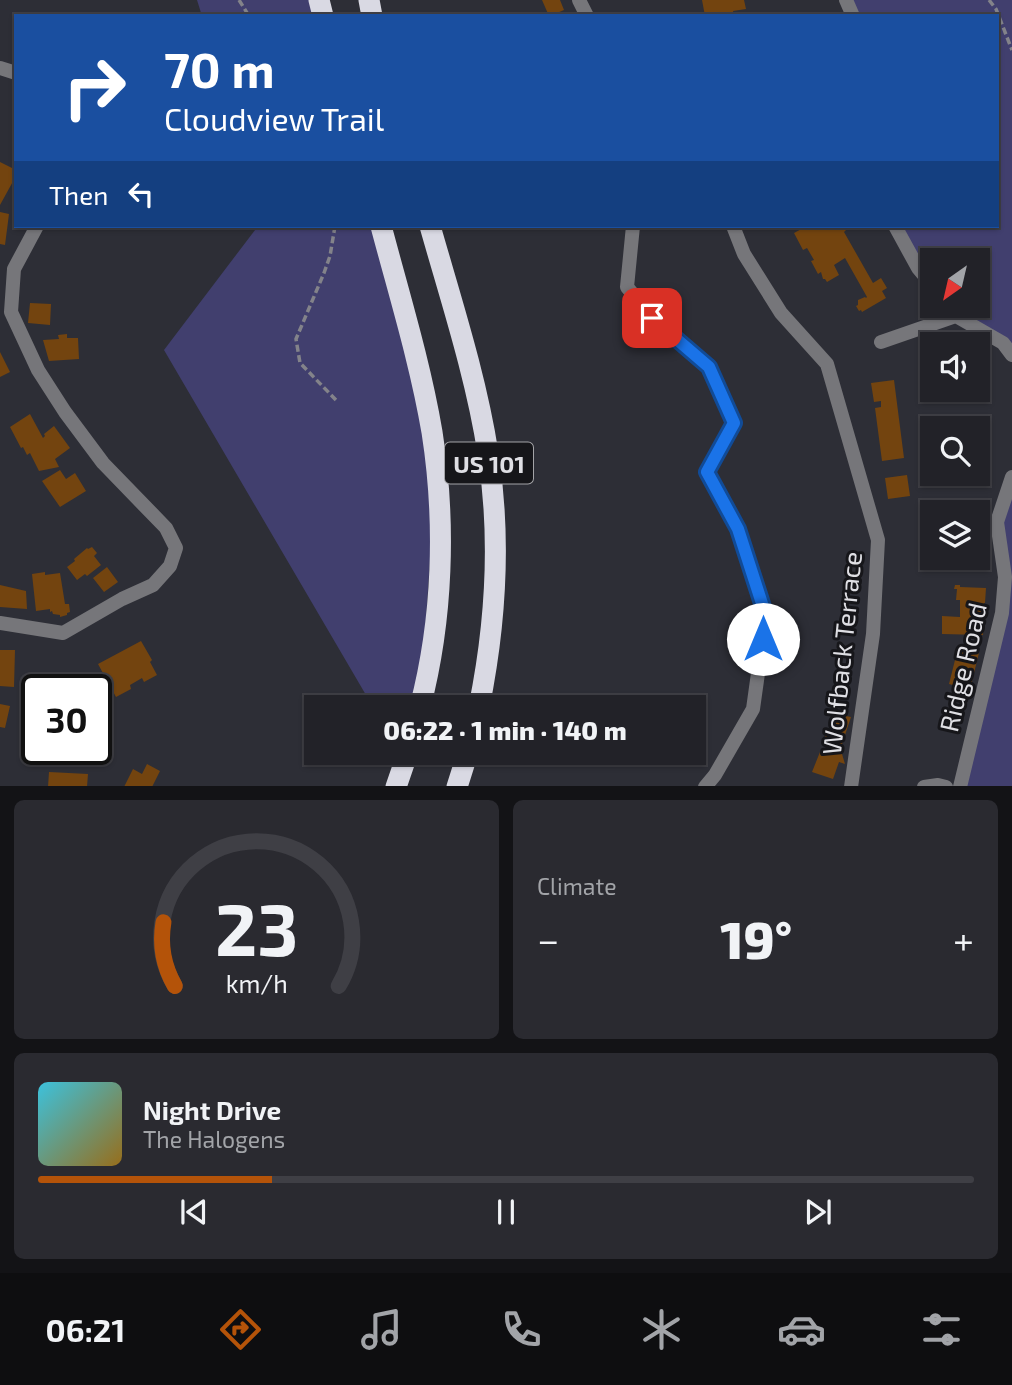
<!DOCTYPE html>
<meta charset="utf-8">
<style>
:root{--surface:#222228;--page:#2a2a30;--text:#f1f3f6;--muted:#a2a4a8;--line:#3f3f45;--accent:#b45309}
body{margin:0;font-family:"Exo 2",sans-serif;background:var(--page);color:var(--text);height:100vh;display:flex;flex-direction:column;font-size:26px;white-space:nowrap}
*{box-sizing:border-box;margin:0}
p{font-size:23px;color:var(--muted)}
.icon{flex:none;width:38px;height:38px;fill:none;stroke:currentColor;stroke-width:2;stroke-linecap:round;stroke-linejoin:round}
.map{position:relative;height:786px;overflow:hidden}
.drawer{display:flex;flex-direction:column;gap:14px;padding:14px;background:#131316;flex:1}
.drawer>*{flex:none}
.hud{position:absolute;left:14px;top:14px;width:985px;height:214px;border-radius:0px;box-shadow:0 2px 5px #0004,0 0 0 2px var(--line);background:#1a4fa0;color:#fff;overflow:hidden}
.needle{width:46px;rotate:214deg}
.controls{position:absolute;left:920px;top:248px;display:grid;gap:14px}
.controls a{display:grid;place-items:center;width:70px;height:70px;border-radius:0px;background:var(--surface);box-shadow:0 2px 5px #0004,0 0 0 2px var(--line);font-size:35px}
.speed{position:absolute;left:21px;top:674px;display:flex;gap:14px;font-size:35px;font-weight:700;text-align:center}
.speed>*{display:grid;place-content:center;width:91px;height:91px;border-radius:50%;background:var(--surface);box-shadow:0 2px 5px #0004,0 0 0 2px var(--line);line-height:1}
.speed .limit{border:4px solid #111;border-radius:10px;background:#fff;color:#111}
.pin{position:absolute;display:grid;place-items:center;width:60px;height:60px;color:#fff;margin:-30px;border-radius:14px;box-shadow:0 4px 10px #0006}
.me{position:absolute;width:77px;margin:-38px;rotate:0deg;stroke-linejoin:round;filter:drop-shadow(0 0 5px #0008)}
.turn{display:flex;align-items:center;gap:24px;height:147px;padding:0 35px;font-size:32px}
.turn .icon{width:91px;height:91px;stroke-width:2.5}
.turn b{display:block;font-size:49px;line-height:60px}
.then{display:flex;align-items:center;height:66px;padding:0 35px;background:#0003;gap:14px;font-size:26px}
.big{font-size:52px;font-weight:800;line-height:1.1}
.drawer .widget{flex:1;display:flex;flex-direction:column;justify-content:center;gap:10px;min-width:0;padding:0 24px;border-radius:10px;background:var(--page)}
.drawer .dial{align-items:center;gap:0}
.dial svg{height:182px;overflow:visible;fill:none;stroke:var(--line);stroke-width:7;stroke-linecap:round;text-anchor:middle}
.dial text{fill:var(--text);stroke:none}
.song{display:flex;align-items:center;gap:21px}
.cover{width:84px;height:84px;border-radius:10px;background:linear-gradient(135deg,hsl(190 70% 55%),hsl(40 70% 35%))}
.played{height:7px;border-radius:4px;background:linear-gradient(90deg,var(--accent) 25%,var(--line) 25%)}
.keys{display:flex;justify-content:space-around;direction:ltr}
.heat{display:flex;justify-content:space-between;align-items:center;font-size:38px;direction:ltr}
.drawer .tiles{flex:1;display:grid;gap:14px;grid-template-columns:1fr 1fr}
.widget:last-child{grid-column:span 2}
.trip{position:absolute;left:304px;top:695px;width:402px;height:70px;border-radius:0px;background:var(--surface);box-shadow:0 2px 5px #0004,0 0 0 2px var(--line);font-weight:800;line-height:70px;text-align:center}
.tab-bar{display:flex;height:112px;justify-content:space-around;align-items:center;background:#0e0e10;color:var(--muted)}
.tab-bar .icon{width:49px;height:49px}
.tab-bar .current{color:var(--accent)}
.tab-bar b{font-size:32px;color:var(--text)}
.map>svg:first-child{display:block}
.green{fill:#413f6e}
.building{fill:#73440f}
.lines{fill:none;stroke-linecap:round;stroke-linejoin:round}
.path{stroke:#83838a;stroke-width:3.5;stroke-dasharray:7 3.5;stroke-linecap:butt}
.minor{stroke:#76767a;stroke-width:14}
.motorway{stroke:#d9d9e3;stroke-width:21}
.route-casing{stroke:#114b97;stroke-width:18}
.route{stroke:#1a73e8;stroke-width:12}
.labels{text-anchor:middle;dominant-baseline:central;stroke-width:6;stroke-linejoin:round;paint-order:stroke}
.shield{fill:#16161a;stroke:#a3a3a7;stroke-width:2}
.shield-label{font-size:24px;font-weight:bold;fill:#dfdfe4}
.street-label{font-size:26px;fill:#dfdfe4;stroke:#16161a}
</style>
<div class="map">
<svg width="1012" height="787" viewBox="0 0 1012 787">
<rect width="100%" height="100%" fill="#2d2e36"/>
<path class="green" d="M197 0H319L323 16H202Z
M846 0H1012V355L949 306H978V261H933V286L895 226H998V16H853Z
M258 226H381L436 472 420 707H373L164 350Z
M1012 477V786L960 787 1002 613 997 522Z"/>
<path class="building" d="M542 0H560L564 10 557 13 556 16H549Z
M702 0H744L746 9 733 11 734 16H705Z
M0 162 16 170V176L0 205Z
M0 212 9 214 5 245 0 244Z
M807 226H848L844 228 846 230 844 232 873 283 881 278 887 288 882 291 886 298 862 312 861 310 859 311 856 306 858 305V300L865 297 866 298 867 297 845 258 834 265 839 275 827 282 825 279H823L821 272 818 274 811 261 814 260 807 248 803 250 794 233Z
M30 303 51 304 50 325 28 323Z
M67 334V338H78L79 359 49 361 43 340 59 339 58 335Z
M0 352 10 372 0 377Z
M894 380 904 458 882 461 875 408 881 407V401L874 402 871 383Z
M30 414 43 438 45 436 44 434 54 426 70 448 55 459 59 467 39 471 30 453 27 455 23 447 21 448 10 427Z
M60 470 66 479 75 473 86 491 60 507 42 481Z
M907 475 910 496 888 499 885 478Z
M92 547 97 553 94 556 101 565 87 576 85 574 77 580 67 567 75 561 74 559 87 548 88 549Z
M107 567 118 582 104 592 93 578Z
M45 572V575L60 573 65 604H69L70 612 67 613V615L60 617V615L53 614 52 611 50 612V609L36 611 32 574Z
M0 585 26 591 27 609 0 607Z
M955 585H960V587L986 588 985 603H984L983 635 942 634V616L960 617V600H956L957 589H954Z
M141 641 152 660 150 662 157 675 144 682 142 678 130 685 131 689 116 697 98 664Z
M958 648 979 653 970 689H968L967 693 959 691 960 687 949 684Z
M0 650H15L14 687 0 686Z
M0 704 10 706 5 728 0 727Z
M846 716 851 717 839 753 842 754 845 764 839 762 833 779 812 772 820 752 825 753 828 744 823 742 828 729 832 731 836 719 844 722Z
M147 764 160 771 152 787H124L133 769 142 774Z
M49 772 88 774 87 787H48Z"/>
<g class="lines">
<path class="path" d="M239 0 249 16
M989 0 996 9 1012 50
M335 226 330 256 324 273 296 339 300 363 337 401"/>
<path class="minor" d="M579 0 587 16
M846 0 853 16
M0 68 16 73
M633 226 627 287 652 318 709 367 734 423 707 472 738 529 766 616 753 709 715 775 705 787
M733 226 744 254 781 313 827 364 878 540 873 634 851 787
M895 226 918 268 933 286
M949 306 956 316 1003 343 1012 355
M881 342 956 316
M0 623 63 633 122 599 153 585 170 566 176 548 166 528 103 463 65 412 38 370 11 312 14 269 37 226
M924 787 938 785 946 787
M960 787 1002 613 1005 577 997 522 1012 477"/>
<path class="motorway" d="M319 0 323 16
M369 0 372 16
M381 226C399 294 420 362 432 432 446 522 443 619 420 707
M430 226C451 300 476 376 488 453 501 537 496 623 479 707
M396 787 408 752
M457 787 468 752"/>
</g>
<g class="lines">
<g class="route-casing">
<path id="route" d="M652 318 709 367 734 423 707 472 738 529 766 616 763 639"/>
</g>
<use href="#route" class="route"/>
</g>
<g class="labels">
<rect class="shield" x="445" y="442.5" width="88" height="41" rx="5"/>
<g class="shield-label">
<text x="489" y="463">US 101</text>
</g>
<g class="street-label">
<text transform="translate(841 653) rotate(-84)">Wolfback Terrace</text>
<text transform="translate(962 667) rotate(-77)">Ridge Road</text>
</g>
</g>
</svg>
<div class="controls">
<a><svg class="needle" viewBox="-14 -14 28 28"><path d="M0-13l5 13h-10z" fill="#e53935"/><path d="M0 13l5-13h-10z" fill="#a2a4a8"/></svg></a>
<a><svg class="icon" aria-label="sound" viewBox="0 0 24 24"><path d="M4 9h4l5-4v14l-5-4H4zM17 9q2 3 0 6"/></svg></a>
<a><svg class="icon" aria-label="search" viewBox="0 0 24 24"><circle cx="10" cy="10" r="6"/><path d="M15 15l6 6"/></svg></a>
<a><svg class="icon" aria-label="layers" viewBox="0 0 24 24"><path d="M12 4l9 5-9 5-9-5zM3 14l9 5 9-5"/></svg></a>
</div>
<div class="speed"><div class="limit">30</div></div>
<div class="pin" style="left:652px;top:318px;background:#d93025"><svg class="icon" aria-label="arrive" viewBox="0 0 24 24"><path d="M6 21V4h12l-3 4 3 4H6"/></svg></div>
<svg class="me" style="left:763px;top:639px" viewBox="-20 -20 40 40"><circle r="19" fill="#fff"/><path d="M0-13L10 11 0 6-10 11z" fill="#1a73e8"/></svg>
<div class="trip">06:22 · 1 min · 140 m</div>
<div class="hud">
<div class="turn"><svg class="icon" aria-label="right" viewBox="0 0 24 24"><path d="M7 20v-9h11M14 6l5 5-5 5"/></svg><div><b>70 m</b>Cloudview Trail</div></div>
<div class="then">Then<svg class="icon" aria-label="left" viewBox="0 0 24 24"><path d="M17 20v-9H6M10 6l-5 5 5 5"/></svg></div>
</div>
</div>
<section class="drawer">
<div class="tiles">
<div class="widget dial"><svg viewBox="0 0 100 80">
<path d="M14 69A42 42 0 1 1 86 69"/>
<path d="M14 69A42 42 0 0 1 9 41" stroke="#b45309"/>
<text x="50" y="56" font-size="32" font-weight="700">23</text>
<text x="50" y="72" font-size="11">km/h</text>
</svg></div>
<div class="widget"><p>Climate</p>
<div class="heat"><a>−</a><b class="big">19°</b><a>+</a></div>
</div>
<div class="widget">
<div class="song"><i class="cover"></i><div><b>Night Drive</b><p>The Halogens</p></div></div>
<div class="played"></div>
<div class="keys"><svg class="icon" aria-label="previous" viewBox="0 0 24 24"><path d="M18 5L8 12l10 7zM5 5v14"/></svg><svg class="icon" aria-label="pause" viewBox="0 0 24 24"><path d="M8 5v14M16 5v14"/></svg><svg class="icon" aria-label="next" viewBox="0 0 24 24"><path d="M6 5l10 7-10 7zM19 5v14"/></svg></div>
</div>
</div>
</section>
<nav class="tab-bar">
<b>06:21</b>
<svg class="icon current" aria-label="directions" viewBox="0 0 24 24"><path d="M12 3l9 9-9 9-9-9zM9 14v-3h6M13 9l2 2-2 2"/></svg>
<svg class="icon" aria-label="music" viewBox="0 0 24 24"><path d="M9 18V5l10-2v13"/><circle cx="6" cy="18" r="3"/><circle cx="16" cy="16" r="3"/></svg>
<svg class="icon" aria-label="phone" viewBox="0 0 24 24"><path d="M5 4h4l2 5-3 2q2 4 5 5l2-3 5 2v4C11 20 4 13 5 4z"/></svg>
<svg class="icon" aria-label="climate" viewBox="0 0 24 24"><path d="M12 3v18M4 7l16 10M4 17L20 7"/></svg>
<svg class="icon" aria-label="car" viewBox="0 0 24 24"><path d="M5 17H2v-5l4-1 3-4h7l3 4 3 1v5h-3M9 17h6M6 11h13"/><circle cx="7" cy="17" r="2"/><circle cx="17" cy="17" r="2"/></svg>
<svg class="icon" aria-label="filters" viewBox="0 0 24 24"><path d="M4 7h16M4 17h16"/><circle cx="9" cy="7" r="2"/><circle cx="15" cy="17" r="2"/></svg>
</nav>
